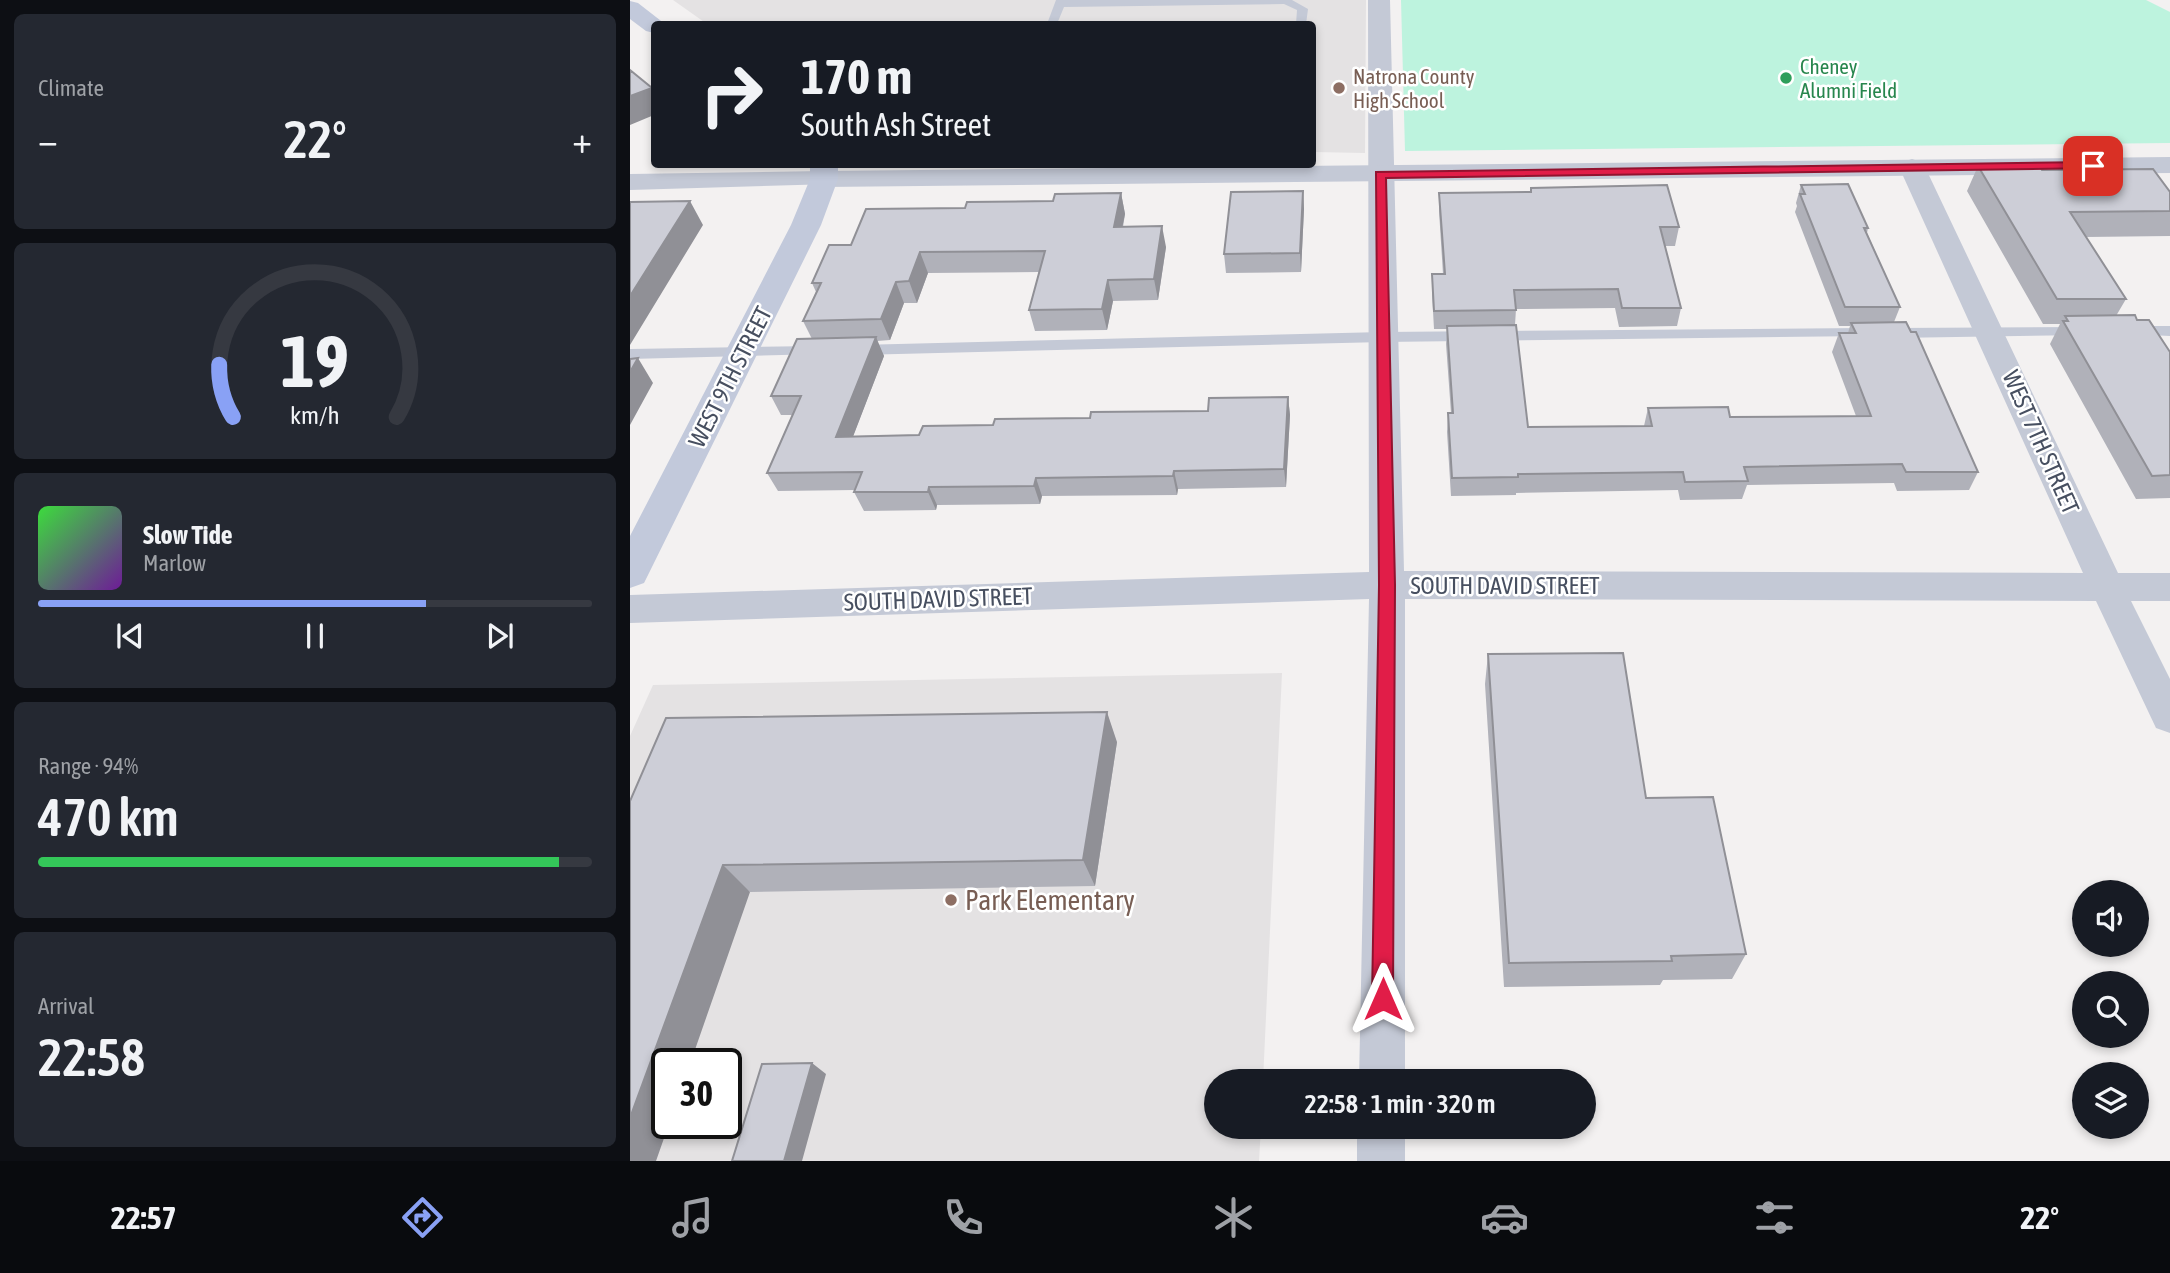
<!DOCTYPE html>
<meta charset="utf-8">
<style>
:root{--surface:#171b24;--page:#242831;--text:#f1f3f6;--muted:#9ea1a6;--line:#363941;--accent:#89a1f5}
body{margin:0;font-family:"Asap Condensed",sans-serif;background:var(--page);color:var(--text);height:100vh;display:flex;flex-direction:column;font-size:26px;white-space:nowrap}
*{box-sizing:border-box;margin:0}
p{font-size:23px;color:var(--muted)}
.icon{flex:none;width:38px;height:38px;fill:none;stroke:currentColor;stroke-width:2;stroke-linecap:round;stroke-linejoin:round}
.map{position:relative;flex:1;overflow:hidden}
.panel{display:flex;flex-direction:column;gap:14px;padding:14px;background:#0d0f14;width:630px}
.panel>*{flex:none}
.hud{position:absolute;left:21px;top:21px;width:665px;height:147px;border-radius:7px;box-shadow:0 4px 10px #0003;background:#171b24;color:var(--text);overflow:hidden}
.tools{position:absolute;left:1442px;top:880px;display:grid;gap:14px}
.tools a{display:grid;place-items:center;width:77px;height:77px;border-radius:50%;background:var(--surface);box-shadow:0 4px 10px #0003;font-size:35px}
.speed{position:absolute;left:21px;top:1048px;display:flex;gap:14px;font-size:35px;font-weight:700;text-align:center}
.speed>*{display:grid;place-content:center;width:91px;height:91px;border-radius:50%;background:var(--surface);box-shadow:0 4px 10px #0003;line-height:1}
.speed .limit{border:4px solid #111;border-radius:10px;background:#fff;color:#111}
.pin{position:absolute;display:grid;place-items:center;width:60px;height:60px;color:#fff;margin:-30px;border-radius:14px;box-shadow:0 4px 10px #0006}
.me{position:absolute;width:77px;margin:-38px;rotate:0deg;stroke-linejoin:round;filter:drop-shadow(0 0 5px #0008)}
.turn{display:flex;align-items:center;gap:24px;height:147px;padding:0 35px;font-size:32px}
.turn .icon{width:91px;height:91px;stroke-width:2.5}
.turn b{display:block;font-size:49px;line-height:60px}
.big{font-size:52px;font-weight:600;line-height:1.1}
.panel .card{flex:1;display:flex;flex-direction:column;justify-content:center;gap:10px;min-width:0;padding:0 24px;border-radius:10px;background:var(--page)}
.panel .dial{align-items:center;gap:0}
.dial svg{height:182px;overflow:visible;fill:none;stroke:var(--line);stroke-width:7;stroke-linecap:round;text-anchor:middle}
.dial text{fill:var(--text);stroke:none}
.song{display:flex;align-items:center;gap:21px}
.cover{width:84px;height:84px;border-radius:10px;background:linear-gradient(135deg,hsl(120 70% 55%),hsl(280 70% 35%))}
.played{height:7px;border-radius:4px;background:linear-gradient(90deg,var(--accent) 70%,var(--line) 70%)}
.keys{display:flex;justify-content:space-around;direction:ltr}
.heat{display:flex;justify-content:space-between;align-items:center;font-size:38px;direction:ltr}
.charge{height:10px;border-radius:5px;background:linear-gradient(90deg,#34c759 94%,var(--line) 0)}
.trip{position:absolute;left:574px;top:1069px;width:392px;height:70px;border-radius:35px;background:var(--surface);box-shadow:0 4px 10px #0003;font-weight:600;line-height:70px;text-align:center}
.dock{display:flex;height:112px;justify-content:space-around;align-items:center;background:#090b0e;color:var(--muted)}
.dock .icon{width:49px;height:49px}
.dock .active{color:var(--accent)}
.dock b{font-size:32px;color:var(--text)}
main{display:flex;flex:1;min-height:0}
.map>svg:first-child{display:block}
.education{fill:#e4e2e3;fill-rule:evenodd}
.green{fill:#bdf3de}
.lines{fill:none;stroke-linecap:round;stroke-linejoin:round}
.service{fill:#c4c9d6;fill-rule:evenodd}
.minor{fill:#c4c9d6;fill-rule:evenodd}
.tertiary{fill:#c4c9d6;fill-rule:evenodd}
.secondary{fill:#c2c9db;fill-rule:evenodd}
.wall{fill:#b0b1b9}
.shaded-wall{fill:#909096}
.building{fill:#cdced7;stroke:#909096;stroke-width:2}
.route{fill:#e11d48;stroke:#92132f;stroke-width:2}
.leisure-dot{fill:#2e9e5b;stroke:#fff;stroke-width:2.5}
.education-dot{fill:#8d6e63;stroke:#fff;stroke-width:2.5}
.labels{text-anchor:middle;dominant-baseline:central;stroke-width:5;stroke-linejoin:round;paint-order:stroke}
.far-leisure-label{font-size:21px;fill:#27864d;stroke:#fff;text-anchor:start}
.far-education-label{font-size:21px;fill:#785e54;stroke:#fff;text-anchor:start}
.street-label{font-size:24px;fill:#474f60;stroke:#fff}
.near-education-label{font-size:28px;fill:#785e54;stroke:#fff;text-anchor:start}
</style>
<main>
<section class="panel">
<div class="card"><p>Climate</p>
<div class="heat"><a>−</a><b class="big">22°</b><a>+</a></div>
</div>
<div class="card dial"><svg viewBox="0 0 100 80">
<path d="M14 69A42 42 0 1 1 86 69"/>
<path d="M14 69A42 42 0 0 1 8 46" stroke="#89a1f5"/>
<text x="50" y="56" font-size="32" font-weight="700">19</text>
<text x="50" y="72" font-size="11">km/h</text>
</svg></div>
<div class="card">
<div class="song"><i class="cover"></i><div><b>Slow Tide</b><p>Marlow</p></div></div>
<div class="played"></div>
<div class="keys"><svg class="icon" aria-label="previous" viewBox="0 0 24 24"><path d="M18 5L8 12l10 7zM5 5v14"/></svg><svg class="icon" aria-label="pause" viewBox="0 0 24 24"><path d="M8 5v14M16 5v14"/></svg><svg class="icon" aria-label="next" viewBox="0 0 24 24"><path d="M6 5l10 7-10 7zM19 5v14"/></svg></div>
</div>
<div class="card"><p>Range · 94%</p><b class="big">470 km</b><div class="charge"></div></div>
<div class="card"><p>Arrival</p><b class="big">22:58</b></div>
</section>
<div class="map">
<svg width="1540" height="1161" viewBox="0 0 1540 1161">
<rect width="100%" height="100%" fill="#f3f1f1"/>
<path class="education" d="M43 0H736L735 153 683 152 682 24H77Z
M652 673 633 1081 586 1082V1127H631L629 1161H0V736L23 685ZM37 1064H96V1124H37Z"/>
<path class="green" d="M771 0H1516L1540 12V143L775 151Z"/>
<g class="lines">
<path class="service" d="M426 0H662L678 9 676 24H666L667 10 654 4 434 7 427 24H417Z
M1505 326H1540V336L1500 334 1498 331 1500 328Z
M1449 327 1454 329 1456 332 1454 335 1264 338 1257 333 1264 328Z
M1232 328 1239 333 1237 336 753 342 228 355 221 350 228 345 753 332Z
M186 346 193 351 191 354 0 359V349Z"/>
<path class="minor" d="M738 0H760L774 571 1453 573 1269 167 1273 162 1282 159 1291 162 1295 167 1488 573H1540V601H1501L1540 679V733L1526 728 1466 601 775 599V1082H729L739 599 0 623V595L739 572Z
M194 171 203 174 207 179 203 184 0 190V174Z
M727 1127H775V1161H727Z"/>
<path class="tertiary" d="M1540 157V173L194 187 184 185 180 179 184 173 194 171Z"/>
<path class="secondary" d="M0 1 8 3 35 24H24V33L16 31 0 19Z
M180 164H208V179L191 225 19 573 14 583 0 588V536L161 225 180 179Z"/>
</g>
<path class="wall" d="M1348 166 1412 170 1540 192V236L1456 237 1496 299 1486 316 1507 320 1540 352V498L1506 499 1420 344 1430 324H1413L1337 191Z
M1171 185 1238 228 1237 233 1270 307 1264 322 1348 472 1339 490 1267 491 1264 483 1117 485 1112 499 1050 500 1048 490 886 493V495L821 496 817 432 818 413H821L816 344 817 329H804L802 293V274H813L809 211V193L900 192 901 188 1049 227 1045 246H1035L1051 308 1047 326 989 327 985 308 886 309 885 325 898 427 1014 426 1018 408 1100 417 1226 416 1202 352 1209 333H1218L1220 326H1209L1165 212 1167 206 1166 203Z
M673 191 674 209 671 272 596 273 594 254Z
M491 193 495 214 493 227 536 247 528 300 483 301 477 330 405 331 399 310 409 272 298 273 287 303H274L260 340 247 341 254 356 223 436 289 435 363 425 578 411 658 397 660 415 656 487 548 489 547 495 412 496 410 504 307 505 306 510 234 511 224 492 225 490 148 491 137 473 162 415H151L141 396 182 339 173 321 186 292 182 283 221 245 335 208 423 201Z
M858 654 1016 798 1116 954 1102 979 1033 980 1030 985 874 987 855 684Z
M487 742 465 886 120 892 0 801Z"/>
<path class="shaded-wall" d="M22 88 24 93V115L0 125V96Z
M673 191 674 209 671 272 670 253Z
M491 193 495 214 488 248 484 227Z
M60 201 73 225 0 345V296Z
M532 226 536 247 528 300 524 279Z
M290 252 298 273 287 303 279 281Z
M478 280 483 301 477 330 472 309Z
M266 282 274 303 260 340 251 319Z
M246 337 254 356 216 455 206 437Z
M8 358 23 383 0 425V372Z
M658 397 660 415 656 487 654 469Z
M544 471 548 489 547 495 543 476Z
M406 478 412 496 410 504 404 486Z
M299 487 307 505 306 510 298 492Z
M477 712 487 742 465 886 453 860Z
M93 865 120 892 60 1064H37V1124H39L26 1161H0V1118Z
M182 1063 196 1074 172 1161H154Z"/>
<path class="building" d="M0 70 22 88 0 96Z
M1409 165 1412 170 1523 169 1540 192V211L1440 212 1496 299H1427L1348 166Z
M1218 184 1238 228H1234L1270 307H1215L1170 194H1175L1171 185Z
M1037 185 1049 227H1030L1051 308H992L988 289 884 290 886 310 804 311 802 274H815L809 193 901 192V188Z
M673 191 670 253 594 254 601 192Z
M491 193 484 227 532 226 524 279 478 280 472 309 399 310 415 251 290 252 279 281 266 282 251 319 173 321 191 283H182L199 245H221L236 209 335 208 337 202 423 201 425 194Z
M60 201 0 296V202Z
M1505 315 1507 320H1519L1540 352V475L1522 476 1433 321H1438L1435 316Z
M1276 322 1281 332H1286L1348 472H1276L1272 464 1114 467 1118 481 1055 482 1053 472 888 474V477L822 478 818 413H823L817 326 886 325 898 427 1022 426 1018 408 1098 407 1100 417 1241 416 1209 333H1226L1221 323Z
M246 337 206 437 289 435 293 426 363 425 365 419 460 418 461 412 578 411 579 398 658 397 654 469 544 471 543 476 406 478 404 486 299 487 298 492H224L232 472 137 473 171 396H141L167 339Z
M8 358 0 372V359Z
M993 653 1016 798 1083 797 1116 954 1041 956 1042 961 879 963 858 654Z
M477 712 453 860 93 865 0 1118V801L36 718Z
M182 1063 154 1161H102L132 1064Z"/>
<path class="route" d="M1463 162 1468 166 1467 168 756 178 765 585 763 999 760 1006 753 1009 745 1006 742 999 749 585 746 172Z"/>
<circle class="leisure-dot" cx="1156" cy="78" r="7"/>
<g class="education-dot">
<circle cx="709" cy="88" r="7"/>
<circle cx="321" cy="900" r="7"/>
</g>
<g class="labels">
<g class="far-leisure-label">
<text x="1170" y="66">Cheney<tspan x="1170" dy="24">Alumni Field</tspan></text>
</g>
<g class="far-education-label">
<text x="723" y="76">Natrona County<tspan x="723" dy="24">High School</tspan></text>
</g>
<g class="street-label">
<text transform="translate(100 377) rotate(-63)">WEST 9TH STREET</text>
<text transform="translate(1411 442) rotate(66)">WEST 7TH STREET</text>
<text x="875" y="585">SOUTH DAVID STREET</text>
<text transform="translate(308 599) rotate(-2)">SOUTH DAVID STREET</text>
</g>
<g class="near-education-label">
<text x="335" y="900">Park Elementary</text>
</g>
</g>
</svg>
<div class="tools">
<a><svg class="icon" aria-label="sound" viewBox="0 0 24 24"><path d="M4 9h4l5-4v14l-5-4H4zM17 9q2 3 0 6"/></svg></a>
<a><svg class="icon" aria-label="search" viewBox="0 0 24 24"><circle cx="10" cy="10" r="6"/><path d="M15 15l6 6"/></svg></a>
<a><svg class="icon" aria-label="layers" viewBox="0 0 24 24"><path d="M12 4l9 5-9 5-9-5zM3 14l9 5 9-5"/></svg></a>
</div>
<div class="speed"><div class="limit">30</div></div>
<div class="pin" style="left:1463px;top:166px;background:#d93025"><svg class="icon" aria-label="arrive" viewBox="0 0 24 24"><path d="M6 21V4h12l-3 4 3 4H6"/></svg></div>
<svg class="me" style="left:753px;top:999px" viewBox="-20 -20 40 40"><path d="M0-17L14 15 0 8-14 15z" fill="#e11d48" stroke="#fff" stroke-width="4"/></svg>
<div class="trip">22:58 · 1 min · 320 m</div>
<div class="hud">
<div class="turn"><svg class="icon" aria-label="right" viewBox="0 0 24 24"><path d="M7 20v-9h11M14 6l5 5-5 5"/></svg><div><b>170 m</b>South Ash Street</div></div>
</div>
</div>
</main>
<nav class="dock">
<b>22:57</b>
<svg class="icon active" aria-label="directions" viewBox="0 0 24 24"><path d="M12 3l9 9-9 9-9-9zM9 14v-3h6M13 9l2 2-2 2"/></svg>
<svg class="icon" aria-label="music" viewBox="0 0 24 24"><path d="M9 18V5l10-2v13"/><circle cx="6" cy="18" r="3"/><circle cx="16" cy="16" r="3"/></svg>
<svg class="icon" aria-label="phone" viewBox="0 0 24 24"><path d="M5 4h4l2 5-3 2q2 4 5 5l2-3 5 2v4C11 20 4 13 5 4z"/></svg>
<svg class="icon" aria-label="climate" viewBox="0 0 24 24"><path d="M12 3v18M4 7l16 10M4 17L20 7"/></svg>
<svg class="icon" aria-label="car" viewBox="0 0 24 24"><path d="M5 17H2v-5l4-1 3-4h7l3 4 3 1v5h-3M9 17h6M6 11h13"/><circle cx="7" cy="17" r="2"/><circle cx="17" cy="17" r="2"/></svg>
<svg class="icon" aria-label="filters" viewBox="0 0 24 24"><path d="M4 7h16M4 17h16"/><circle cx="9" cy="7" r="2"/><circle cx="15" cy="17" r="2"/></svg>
<b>22°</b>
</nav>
